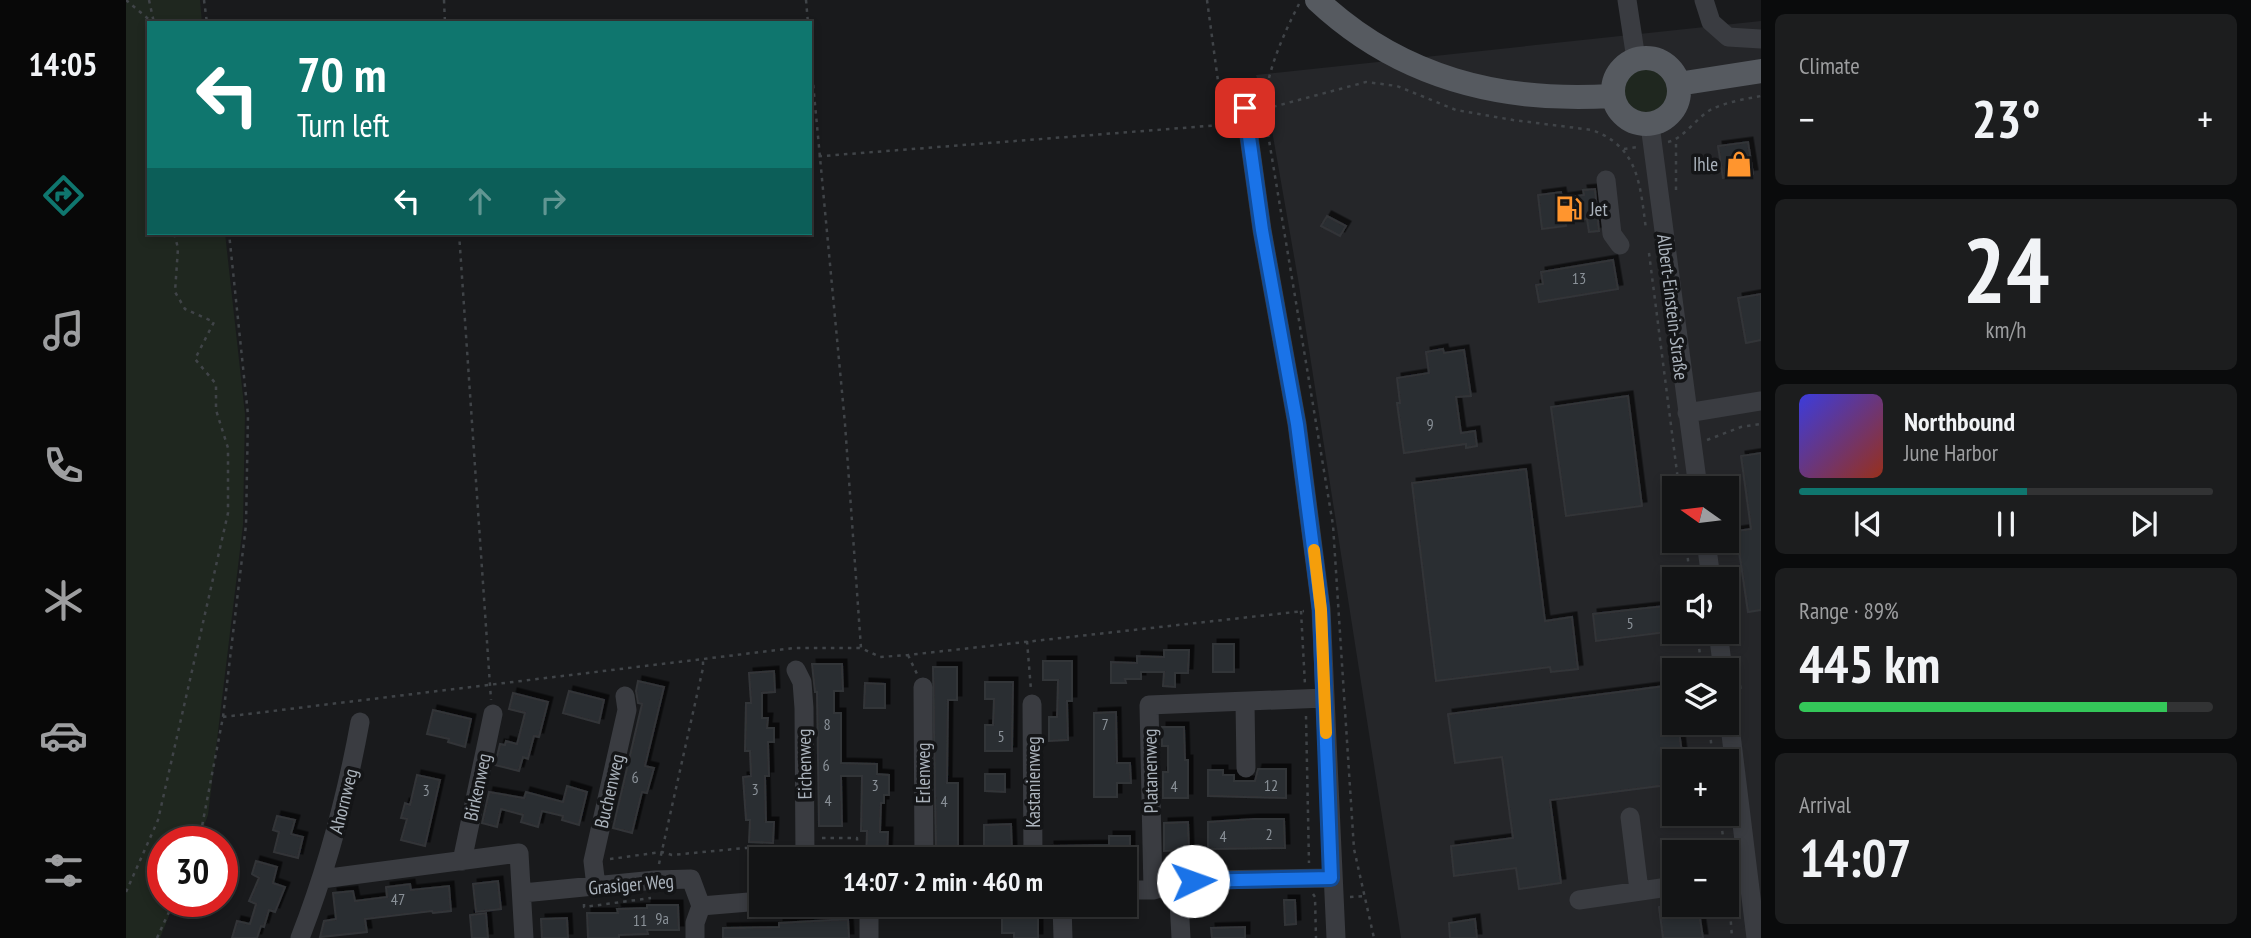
<!DOCTYPE html>
<meta charset="utf-8">
<style>
:root{--surface:#131415;--page:#1c1d1e;--text:#f1f3f6;--muted:#9d9ea0;--line:#323334;--accent:#0f766e}
body{margin:0;font-family:"PT Sans Narrow",sans-serif;background:var(--page);color:var(--text);height:100vh;display:flex;flex-direction:column;font-size:26px;white-space:nowrap}
*{box-sizing:border-box;margin:0}
p{font-size:23px;color:var(--muted)}
.icon{flex:none;width:38px;height:38px;fill:none;stroke:currentColor;stroke-width:2;stroke-linecap:round;stroke-linejoin:round}
.map{position:relative;flex:1;overflow:hidden}
.side{display:flex;flex-direction:column;gap:14px;padding:14px;background:#0a0b0c;width:490px}
.side>*{flex:none}
.guide{position:absolute;left:21px;top:21px;width:665px;height:214px;border-radius:0px;box-shadow:0 4px 10px #0003,0 0 0 2px var(--line);background:#0f766e;color:#fff;overflow:hidden}
.needle{width:46px;rotate:284deg}
.tools{position:absolute;left:1536px;top:476px;display:grid;gap:14px}
.tools a{display:grid;place-items:center;width:77px;height:77px;border-radius:0px;background:var(--surface);box-shadow:0 4px 10px #0003,0 0 0 2px var(--line);font-size:35px}
.speed{position:absolute;left:21px;top:826px;display:flex;gap:14px;font-size:35px;font-weight:700;text-align:center}
.speed>*{display:grid;place-content:center;width:91px;height:91px;border-radius:50%;background:var(--surface);box-shadow:0 4px 10px #0003,0 0 0 2px var(--line);line-height:1}
.speed .limit{border:10px solid #d22;background:#fff;color:#111}
.pin{position:absolute;display:grid;place-items:center;width:60px;height:60px;color:#fff;margin:-30px;border-radius:14px;box-shadow:0 4px 10px #0006}
.me{position:absolute;width:77px;margin:-38px;rotate:87deg;stroke-linejoin:round;filter:drop-shadow(0 0 5px #0008)}
.turn{display:flex;align-items:center;gap:24px;height:147px;padding:0 35px;font-size:32px}
.turn .icon{width:91px;height:91px;stroke-width:2.5}
.turn b{display:block;font-size:49px;line-height:60px}
.lanes{display:flex;align-items:center;height:66px;padding:0 35px;background:#0003;justify-content:center;gap:35px;direction:ltr}
.lanes .off{opacity:.35}
.big{font-size:52px;font-weight:700;line-height:1.1}
.side .card{flex:1;display:flex;flex-direction:column;justify-content:center;gap:10px;min-width:0;padding:0 24px;border-radius:10px;background:var(--page)}
.side .dial{align-items:center;gap:0}
.dial b{font-size:91px;line-height:1}
.song{display:flex;align-items:center;gap:21px}
.cover{width:84px;height:84px;border-radius:10px;background:linear-gradient(135deg,hsl(240 70% 55%),hsl(10 70% 35%))}
.played{height:7px;border-radius:4px;background:linear-gradient(90deg,var(--accent) 55%,var(--line) 55%)}
.keys{display:flex;justify-content:space-around;direction:ltr}
.heat{display:flex;justify-content:space-between;align-items:center;font-size:38px;direction:ltr}
.charge{height:10px;border-radius:5px;background:linear-gradient(90deg,#34c759 89%,var(--line) 0)}
.trip{position:absolute;left:623px;top:847px;width:388px;height:70px;border-radius:0px;background:var(--surface);box-shadow:0 4px 10px #0003,0 0 0 2px var(--line);font-weight:700;line-height:70px;text-align:center}
main{display:flex;flex:1;min-height:0}
.dock{display:flex;flex-direction:column;width:126px;justify-content:space-around;align-items:center;background:#080808;color:var(--muted)}
.dock .icon{width:49px;height:49px}
.dock .on{color:var(--accent)}
.dock b{font-size:32px;color:var(--text)}
.map>svg:first-child{display:block}
.built{fill:#252629;fill-rule:evenodd}
.green{fill:#1f271f}
.building{fill:#2c2d30;stroke:#333438;stroke-width:2;filter:url(#shadow)}
.lines{fill:none;stroke-linecap:round;stroke-linejoin:round}
.path{stroke:#404448;stroke-width:2.5;stroke-dasharray:3.5 5;stroke-linecap:butt}
.minor{stroke:#3a3c41;stroke-width:19}
.major{stroke:#565a60;stroke-width:24}
.route-casing{stroke:#114b97;stroke-width:18}
.route{stroke:#1a73e8;stroke-width:12}
.slow{stroke:#f59e0b;stroke-width:12}
.labels{text-anchor:middle;dominant-baseline:central;stroke-width:7;stroke-linejoin:round;paint-order:stroke}
.number-label{font-size:16px;fill:#8a9198}
.poi-label{font-size:19px;fill:#abb3bc;stroke:#141517;text-anchor:end}
.street-label{font-size:19px;fill:#abb3bc;stroke:#141517}
</style>
<main>
<nav class="dock">
<b>14:05</b>
<svg class="icon on" aria-label="directions" viewBox="0 0 24 24"><path d="M12 3l9 9-9 9-9-9zM9 14v-3h6M13 9l2 2-2 2"/></svg>
<svg class="icon" aria-label="music" viewBox="0 0 24 24"><path d="M9 18V5l10-2v13"/><circle cx="6" cy="18" r="3"/><circle cx="16" cy="16" r="3"/></svg>
<svg class="icon" aria-label="phone" viewBox="0 0 24 24"><path d="M5 4h4l2 5-3 2q2 4 5 5l2-3 5 2v4C11 20 4 13 5 4z"/></svg>
<svg class="icon" aria-label="climate" viewBox="0 0 24 24"><path d="M12 3v18M4 7l16 10M4 17L20 7"/></svg>
<svg class="icon" aria-label="car" viewBox="0 0 24 24"><path d="M5 17H2v-5l4-1 3-4h7l3 4 3 1v5h-3M9 17h6M6 11h13"/><circle cx="7" cy="17" r="2"/><circle cx="17" cy="17" r="2"/></svg>
<svg class="icon" aria-label="filters" viewBox="0 0 24 24"><path d="M4 7h16M4 17h16"/><circle cx="9" cy="7" r="2"/><circle cx="15" cy="17" r="2"/></svg>
</nav>
<div class="map">
<svg width="1635" height="938" viewBox="0 0 1635 938">
<defs>
<filter id="shadow"><feDropShadow dx="4.5" dy="-4.5" stdDeviation="0" flood-color="#0009"/></filter>
</defs>
<rect width="100%" height="100%" fill="#191a1c"/>
<path class="built" d="M1635 21V938H1275L1172 279 1144 119 1130 75ZM1549 488H1601V541H1549ZM1549 579H1601V632H1549ZM1549 670H1601V723H1549ZM1549 761H1601V814H1549ZM1549 852H1601V905H1549Z"/>
<path class="green" d="M0 0H74L76 23H23V233H99L119 414 117 525 82 815 72 842H37V901H49L34 938H0Z
M1497 91a23 23 0 1 1 46 0a23 23 0 1 1-46 0Z"/>
<path class="building" d="M1622 142 1627 174 1597 178 1592 146Z
M1469 189 1473 231 1463 232 1461 219 1439 222 1440 226 1416 229 1412 195 1435 192 1436 198 1458 195 1457 190Z
M1201 216 1220 226 1214 236 1195 226Z
M1487 260 1492 289 1413 302 1410 285 1417 284 1415 272Z
M1635 294V340L1620 343 1612 298Z
M1317 349 1318 353 1338 350 1345 396 1330 397 1335 433 1349 431 1351 446 1340 448V444L1278 453 1271 403H1274L1271 378 1303 373 1300 352Z
M1502 396 1516 506 1440 516 1425 407Z
M1635 453V610L1622 612 1610 531 1625 529 1615 456Z
M1400 469 1419 621 1446 617 1452 669 1425 672 1424 667 1310 681 1286 483Z
M1538 606 1541 632 1470 641 1467 614Z
M1087 644H1108V672H1087Z
M1038 650H1063L1062 673H1049V687L1037 686 1038 672H1015V679H999L1000 683H985V662L1011 663V656L1038 657Z
M917 661H946V701H941L942 740 923 741V717H931L932 680H917Z
M686 664H716L717 691H708V713H715V763L751 764V774L763 775V795H758V803H755L754 832H762L761 857H756V859H740L741 831H735L736 776H715L716 826H693L691 692H689Z
M807 667H831V700H822L821 783H832V859H810Z
M648 671 649 692 636 693V718H642L641 728H648V742H642L643 776H639L640 822H648L647 843 623 842 624 820H620L617 777 625 776 624 751H619L620 703H625L623 673Z
M512 681 538 687 519 766 528 768 521 793 516 792 506 833 487 828 516 704 512 703 510 691Z
M859 682H887L886 751H859V725H867L868 699H859Z
M739 683 759 684V708H738Z
M1547 685 1549 723H1552L1557 761H1549V784L1424 800 1435 883 1393 889 1390 868 1328 876 1325 846 1387 838 1376 757 1329 763 1322 714Z
M443 691 478 700 473 723 437 713Z
M387 693 422 702 413 737 408 736 402 759 397 757 393 771 369 765 374 744 379 745 380 741 391 744 399 713 383 709Z
M307 710 345 719 339 747 322 742 323 739 301 734Z
M990 712 991 763H1004L1005 783H991V797H968V713Z
M1036 727H1058L1059 760H1062V798H1037V772H1042V746H1036Z
M1132 769H1160V798L1082 796V770H1097V775H1108V781H1129Z
M859 774H879V792L859 791Z
M291 775 314 780 299 846 275 840 281 819 275 818 279 803 284 805Z
M441 786 461 792 453 825 436 820 437 816 416 811 412 827 395 822 397 815 375 809 371 827 356 823 363 792 398 798 400 792 437 802Z
M151 816 169 820 165 834 177 837 172 858 148 852 153 832 147 830Z
M1128 819H1158L1159 848 1082 849V822Z
M1062 822 1063 850 1038 851V823Z
M885 824 886 852 858 853V825Z
M983 836H1004V859H924V846L983 845Z
M130 861 151 867 147 883 159 887 149 912 143 910 138 927 135 926 131 938H106L111 921 124 924 130 904 123 901 133 878 126 874Z
M372 881 375 909 350 912 347 884Z
M284 884 285 890 323 886 325 911 307 913 306 911 239 919 241 932 194 937 198 921 210 919 207 893 227 891 229 901 261 897 260 887Z
M1158 900H1169L1170 924 1159 925Z
M521 905H552L553 930H521L522 934 493 935V938H462L461 913H492L491 909 521 908Z
M1548 905H1572L1577 938H1537L1533 907Z
M360 913 362 938H346L344 915Z
M876 914 912 915V938H888V933H876Z
M441 918 442 938H416L415 919Z
M722 919 723 938H597V928L653 927V923Z
M1349 919 1351 938H1324L1323 923Z
M1119 927V938H1086L1085 928Z"/>
<g class="lines">
<path class="path" d="M0 0 27 23
M23 0 28 23
M78 0 81 23
M318 0 319 23
M680 0 682 23
M1081 0 1098 125
M1173 4C1157 35 1136 81 1139 116L1207 525 1228 849 1248 938
M684 51 719 424 735 648 754 657 782 655 1178 611
M1139 109 1240 82 1271 86 1330 110 1387 120 1466 130C1513 147 1514 185 1520 229
M1542 142C1557 139 1571 117 1586 109 1601 102 1619 99 1635 96
M1498 149 1512 147
M684 157 1107 124
M1550 190V141
M333 233 365 700
M1523 253 1553 488
M1581 440 1615 427 1635 424
M1560 541 1564 579
M1601 590 1605 622
M1175 611 1179 685
M1571 632 1576 670
M901 641 905 690
M782 655 791 674
M1613 677 1615 694
M1180 716 1183 863
M97 717 668 648H735
M1583 723 1587 761
M1594 814 1599 852
M696 838H731L732 859
M73 842 97 717 120 525 122 415 103 233
M484 859 536 852 546 855 619 848H662
M533 864 577 668V658
M0 892 32 820 102 513V448L90 410V384L69 359 88 322 59 309 49 292 52 248 48 233
M1187 894 1189 897 1190 938
M1603 896 1606 938
M1224 897 1238 896
M458 904V907L525 898
M669 905V919
M701 905V915
M31 938 48 901"/>
<path class="minor" d="M1501 0 1510 59
M1578 0 1585 22 1602 37 1635 39
M1119 108 1136 230 1171 424 1195 609 1210 938
M1524 125 1572 488
M1480 180 1486 234 1494 245
M1561 413 1635 401
M1580 541 1585 579
M1592 632 1597 670
M670 670 676 682 678 708 679 859
M797 687 798 859
M1119 702 1120 768
M1601 702 1630 938
M906 704 907 859
M1504 817 1513 890
M336 861 367 714
M196 879 393 853 398 938
M1601 880 1622 875
M1052 883 1055 938
M470 886 467 861 501 710 499 696
M999 890H1027L1052 883 1082 880 1205 878
M1027 890 1023 705 1199 698
M397 893 529 880 565 879 575 906
M1453 900 1549 886
M743 905V938
M936 905 937 938
M575 906 635 901
M174 938C202 866 220 799 234 722
M569 938V923L575 906"/>
<path class="major" d="M1191 0C1274 78 1375 103 1486 96
M1487 91a33 33 0 1 1 66 0a33 33 0 1 1-66 0Z
M1552 84 1635 71"/>
</g>
<g class="lines">
<g class="route-casing">
<path id="route" d="M1067 881 1205 878 1195 610 1171 424 1136 230 1119 108"/>
</g>
<use href="#route" class="route"/>
<path class="slow" d="M1188 550 1195 610 1200 733"/>
</g>
<defs>
<g id="shop-bare" transform="scale(2.1)"><path d="M-5-2.5h2.3a2.7 3.5 0 0 1 5.4 0H5L5.5 6h-11ZM-1.5-2.5h3a1.5 2.3 0 0 0-3 0Z" fill="#ff952e" stroke="#141517" stroke-width="2.5" paint-order="stroke"/></g>
<g id="fuel-bare" transform="scale(2.1)"><path d="M-5.5-6h7V0h2V4h1.3V-2.5L3-4.5l.8-.8L6-3V5H2.5V1h-1V6h-7ZM-4.2-4.7v3.2H.2V-4.7Z" fill="#ff952e" stroke="#141517" stroke-width="2.5" paint-order="stroke"/></g>
</defs>
<g fill-rule="evenodd">
<use href="#shop-bare" x="1613" y="164"/>
<use href="#fuel-bare" x="1443" y="209"/>
</g>
<g class="labels">
<g class="number-label">
<text x="1453" y="278">13</text>
<text x="1304" y="424">9</text>
<text x="1504" y="623">5</text>
<text x="701" y="724">8</text>
<text x="979" y="724">7</text>
<text x="875" y="736">5</text>
<text x="700" y="765">6</text>
<text x="509" y="777">6</text>
<text x="749" y="785">3</text>
<text x="1145" y="785">12</text>
<text x="1048" y="786">4</text>
<text x="629" y="789">3</text>
<text x="300" y="790">3</text>
<text x="702" y="800">4</text>
<text x="818" y="801">4</text>
<text x="1143" y="834">2</text>
<text x="1097" y="836">4</text>
<text x="272" y="899">47</text>
<text x="536" y="918">9a</text>
<text x="514" y="920">11</text>
</g>
<g class="poi-label">
<text x="1592" y="164">Ihle</text>
<text x="1464" y="209" text-anchor="start">Jet</text>
</g>
<g class="street-label">
<text transform="translate(1547 307) rotate(83)">Albert-Einstein-Straße</text>
<text transform="translate(678 764) rotate(-91)">Eichenweg</text>
<text transform="translate(1024 771) rotate(-91)">Platanenweg</text>
<text transform="translate(797 773) rotate(-90)">Erlenweg</text>
<text transform="translate(907 782) rotate(-90)">Kastanienweg</text>
<text transform="translate(351 787) rotate(-78)">Birkenweg</text>
<text transform="translate(483 791) rotate(-77)">Buchenweg</text>
<text transform="translate(217 801) rotate(-76)">Ahornweg</text>
<text transform="translate(505 884) rotate(-5)">Grasiger Weg</text>
</g>
</g>
</svg>
<div class="tools">
<a><svg class="needle" viewBox="-14 -14 28 28"><path d="M0-13l5 13h-10z" fill="#e53935"/><path d="M0 13l5-13h-10z" fill="#9d9ea0"/></svg></a>
<a><svg class="icon" aria-label="sound" viewBox="0 0 24 24"><path d="M4 9h4l5-4v14l-5-4H4zM17 9q2 3 0 6"/></svg></a>
<a><svg class="icon" aria-label="layers" viewBox="0 0 24 24"><path d="M12 4l9 5-9 5-9-5zM3 14l9 5 9-5"/></svg></a>
<a>+</a>
<a>−</a>
</div>
<div class="speed"><div class="limit">30</div></div>
<div class="pin" style="left:1119px;top:108px;background:#d93025"><svg class="icon" aria-label="arrive" viewBox="0 0 24 24"><path d="M6 21V4h12l-3 4 3 4H6"/></svg></div>
<svg class="me" style="left:1067px;top:881px" viewBox="-20 -20 40 40"><circle r="19" fill="#fff"/><path d="M0-13L10 11 0 6-10 11z" fill="#1a73e8"/></svg>
<div class="trip">14:07 · 2 min · 460 m</div>
<div class="guide">
<div class="turn"><svg class="icon" aria-label="left" viewBox="0 0 24 24"><path d="M17 20v-9H6M10 6l-5 5 5 5"/></svg><div><b>70 m</b>Turn left</div></div>
<div class="lanes"><svg class="icon" aria-label="left" viewBox="0 0 24 24"><path d="M17 20v-9H6M10 6l-5 5 5 5"/></svg><svg class="icon off" aria-label="ahead" viewBox="0 0 24 24"><path d="M12 20V5M6 11l6-6 6 6"/></svg><svg class="icon off" aria-label="right" viewBox="0 0 24 24"><path d="M7 20v-9h11M14 6l5 5-5 5"/></svg></div>
</div>
</div>
<section class="side">
<div class="card"><p>Climate</p>
<div class="heat"><a>−</a><b class="big">23°</b><a>+</a></div>
</div>
<div class="card dial"><b>24</b><p>km/h</p></div>
<div class="card">
<div class="song"><i class="cover"></i><div><b>Northbound</b><p>June Harbor</p></div></div>
<div class="played"></div>
<div class="keys"><svg class="icon" aria-label="previous" viewBox="0 0 24 24"><path d="M18 5L8 12l10 7zM5 5v14"/></svg><svg class="icon" aria-label="pause" viewBox="0 0 24 24"><path d="M8 5v14M16 5v14"/></svg><svg class="icon" aria-label="next" viewBox="0 0 24 24"><path d="M6 5l10 7-10 7zM19 5v14"/></svg></div>
</div>
<div class="card"><p>Range · 89%</p><b class="big">445 km</b><div class="charge"></div></div>
<div class="card"><p>Arrival</p><b class="big">14:07</b></div>
</section>
</main>
